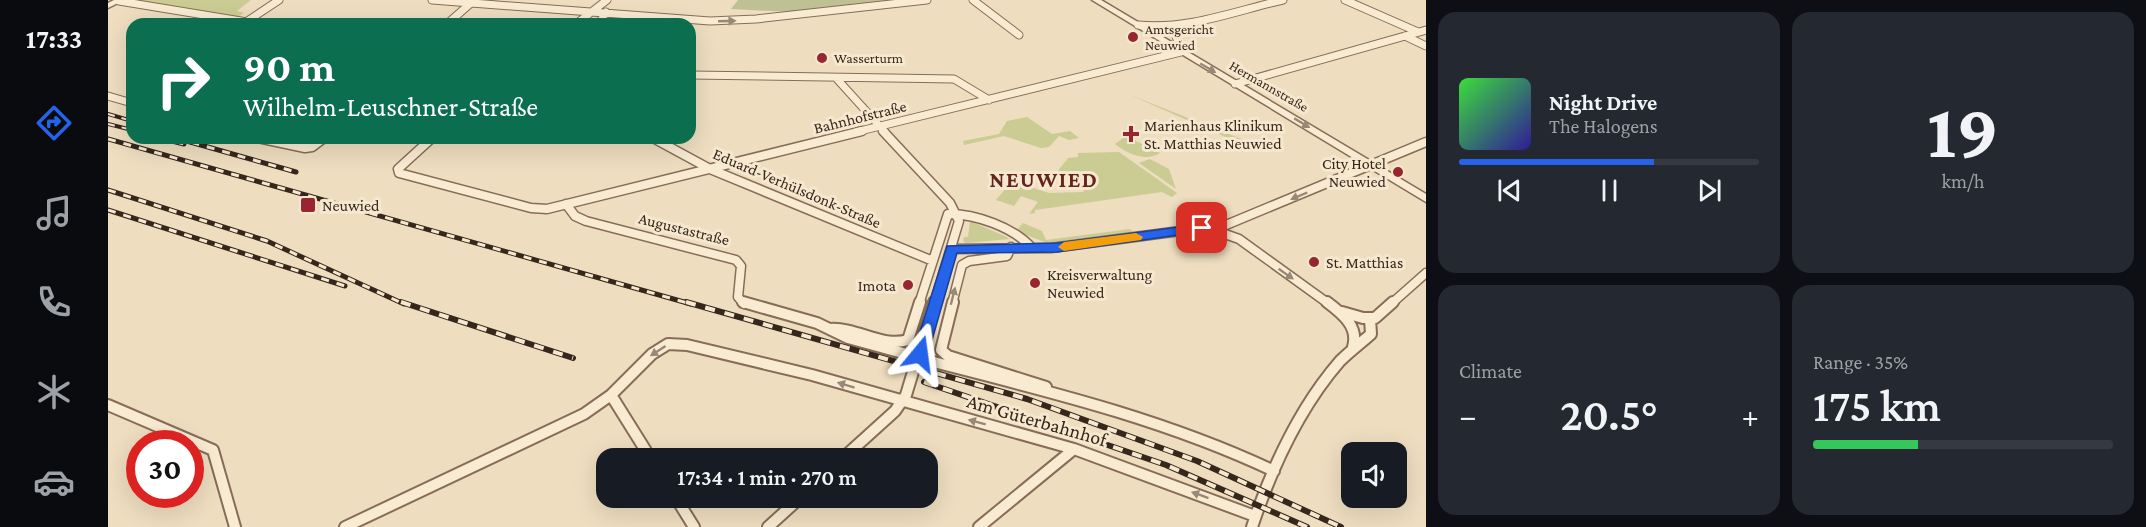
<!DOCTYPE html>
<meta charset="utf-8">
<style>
:root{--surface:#171b24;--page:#242831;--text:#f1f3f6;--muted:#9ea1a6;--line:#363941;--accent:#2563eb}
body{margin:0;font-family:"Crimson Pro",serif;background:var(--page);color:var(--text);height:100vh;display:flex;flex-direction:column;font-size:22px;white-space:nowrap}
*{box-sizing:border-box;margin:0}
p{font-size:20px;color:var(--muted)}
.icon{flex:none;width:33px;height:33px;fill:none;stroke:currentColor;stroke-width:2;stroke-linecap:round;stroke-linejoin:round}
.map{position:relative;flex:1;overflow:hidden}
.drawer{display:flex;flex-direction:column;gap:12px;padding:12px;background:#0d0f14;width:720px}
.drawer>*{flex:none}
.hud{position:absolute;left:18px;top:18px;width:570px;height:126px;border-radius:18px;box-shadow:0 6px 24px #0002;background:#0b6e4f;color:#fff;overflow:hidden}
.controls{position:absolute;left:1233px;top:442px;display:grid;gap:12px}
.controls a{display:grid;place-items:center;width:66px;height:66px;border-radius:12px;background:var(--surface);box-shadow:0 6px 24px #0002;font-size:30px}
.speed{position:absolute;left:18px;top:430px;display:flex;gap:12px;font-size:30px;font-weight:700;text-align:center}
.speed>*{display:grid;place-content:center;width:78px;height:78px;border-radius:50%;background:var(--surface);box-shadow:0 6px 24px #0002;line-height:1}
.speed .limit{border:9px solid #d22;background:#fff;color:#111}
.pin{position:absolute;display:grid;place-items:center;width:51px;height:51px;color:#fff;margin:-26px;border-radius:12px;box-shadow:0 3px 9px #0006}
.me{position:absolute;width:66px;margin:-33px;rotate:16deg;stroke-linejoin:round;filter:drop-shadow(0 0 4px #0008)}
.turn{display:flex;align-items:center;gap:21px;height:126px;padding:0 18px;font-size:27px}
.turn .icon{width:78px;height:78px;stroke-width:2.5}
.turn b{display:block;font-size:42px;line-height:51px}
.big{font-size:45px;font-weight:600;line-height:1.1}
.drawer .card{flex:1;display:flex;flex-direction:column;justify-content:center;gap:9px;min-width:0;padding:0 21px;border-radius:18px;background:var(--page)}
.drawer .dial{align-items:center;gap:0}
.dial b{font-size:78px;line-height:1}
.song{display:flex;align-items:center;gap:18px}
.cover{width:72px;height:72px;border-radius:9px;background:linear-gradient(135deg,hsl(120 70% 55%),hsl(250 70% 35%))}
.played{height:6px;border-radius:3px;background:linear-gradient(90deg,var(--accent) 65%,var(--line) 65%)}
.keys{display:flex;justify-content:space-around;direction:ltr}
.heat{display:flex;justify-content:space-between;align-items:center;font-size:33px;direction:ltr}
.charge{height:9px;border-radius:4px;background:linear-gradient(90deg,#34c759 35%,var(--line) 0)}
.drawer .tiles{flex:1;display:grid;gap:12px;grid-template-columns:repeat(2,1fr)}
.trip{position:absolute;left:488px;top:448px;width:342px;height:60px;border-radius:18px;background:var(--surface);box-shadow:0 6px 24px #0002;font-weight:600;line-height:60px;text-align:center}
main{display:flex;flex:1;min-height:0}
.tabs{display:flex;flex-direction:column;width:108px;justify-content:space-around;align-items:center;background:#090b0e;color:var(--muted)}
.tabs .icon{width:42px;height:42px}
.tabs .current{color:var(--accent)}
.tabs b{font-size:27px;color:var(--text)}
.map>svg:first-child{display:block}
.green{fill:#cacc93}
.cemetery{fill:#bec193}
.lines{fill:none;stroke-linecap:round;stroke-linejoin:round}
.minor-far2-casing{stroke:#876d57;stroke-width:9}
.minor-far1-casing{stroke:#876d57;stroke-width:11}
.minor-casing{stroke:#876d57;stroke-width:14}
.tertiary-casing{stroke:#876d57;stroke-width:3}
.minor-far2{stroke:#f9ebd2;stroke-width:7}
.minor-far1{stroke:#f9ebd2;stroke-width:8}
.minor{stroke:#f9ebd2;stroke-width:10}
.tertiary{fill:#f9ebd2;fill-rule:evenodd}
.rail-far2-casing{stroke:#36271c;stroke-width:4}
.rail-far1-casing{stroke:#36271c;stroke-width:5}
.rail-casing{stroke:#36271c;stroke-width:6}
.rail-far2{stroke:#f6e8cf;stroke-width:2;stroke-dasharray:7;stroke-linecap:butt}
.rail-far1{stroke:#f6e8cf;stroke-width:3;stroke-dasharray:8;stroke-linecap:butt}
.rail{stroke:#f6e8cf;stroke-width:4;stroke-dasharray:10;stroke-linecap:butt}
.minor-bridge-casing{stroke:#876d57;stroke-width:14;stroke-linecap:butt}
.minor-bridge{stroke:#f9ebd2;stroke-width:10}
.oneway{fill:#988977}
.route{fill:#2563eb;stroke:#184099;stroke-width:1.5}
.slow{fill:#f59e0b}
.poi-dot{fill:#972630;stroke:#f6e8cf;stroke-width:2}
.labels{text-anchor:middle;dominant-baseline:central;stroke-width:6;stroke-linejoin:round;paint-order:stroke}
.far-poi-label{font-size:14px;fill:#36271c;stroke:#f6e8cf;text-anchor:start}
.far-street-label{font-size:14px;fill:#36271c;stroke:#f6e8cf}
.street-label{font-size:16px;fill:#36271c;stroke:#f6e8cf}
.poi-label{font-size:16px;fill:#36271c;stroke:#f6e8cf;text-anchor:start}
.near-street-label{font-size:20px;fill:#36271c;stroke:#f6e8cf}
.district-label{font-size:22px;font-weight:bold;letter-spacing:1.5px;fill:#64251b;stroke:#f6e8cf}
</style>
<main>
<nav class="tabs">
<b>17:33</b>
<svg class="icon current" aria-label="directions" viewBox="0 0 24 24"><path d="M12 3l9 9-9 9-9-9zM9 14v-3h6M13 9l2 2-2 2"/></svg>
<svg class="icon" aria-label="music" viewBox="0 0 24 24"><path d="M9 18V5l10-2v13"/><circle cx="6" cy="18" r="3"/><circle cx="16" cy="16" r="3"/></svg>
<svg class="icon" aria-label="phone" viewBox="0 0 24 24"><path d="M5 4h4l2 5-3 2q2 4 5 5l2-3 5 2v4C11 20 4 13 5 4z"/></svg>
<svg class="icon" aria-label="climate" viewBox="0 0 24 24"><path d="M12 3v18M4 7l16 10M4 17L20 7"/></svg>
<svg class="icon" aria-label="car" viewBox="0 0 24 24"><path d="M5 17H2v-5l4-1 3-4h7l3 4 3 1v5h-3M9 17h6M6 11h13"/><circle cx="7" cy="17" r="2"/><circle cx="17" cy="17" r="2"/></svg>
</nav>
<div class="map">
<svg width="1318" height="527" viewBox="0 0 1318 527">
<rect width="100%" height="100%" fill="#eeddbf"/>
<path class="green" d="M30 0H143L129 11 136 13 127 18 27 1Z
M1022 95 1141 142 1145 145V149Z
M919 117 944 134 962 131 971 138 961 140 951 136 941 147 933 148 896 136 856 145 855 141 891 134 899 121Z
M1018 136 1052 153C1037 162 1020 154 1007 144Z
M1011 152 1069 193 1064 197 1054 192 927 210V213L921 214 930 202 913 196 906 206 888 200 904 181 941 193 976 192 970 179 949 172 960 158 970 157V153Z
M1042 159 1061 169 1068 189 1031 163Z
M1074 203 1106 217 1109 219 1077 224 1070 212Z
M862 221 899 237 901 239 858 243 855 241 856 237H860Z
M915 223 934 231 938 240 1022 229 1025 232 939 243 908 231Z"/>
<path class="cemetery" d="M630 0H790L683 12 623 9Z"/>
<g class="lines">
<g class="minor-far2-casing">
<path id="minor-far2" d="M324 0 602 21 648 19 819 0
M865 0 911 35
M1237 0 1310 32
M11 1 139 22
M135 24 171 0
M339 24 364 2
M468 24 499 0
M491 24 498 12
M1030 25C1080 30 1127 11 1175 0
M1297 36 1318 46
M582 75 846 79 881 100
M729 79 777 132
M1127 84 1318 30
M0 96 24 103
M748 132 1073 52 1068 36 1072 26"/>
</g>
<g class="minor-far1-casing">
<path id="minor-far1" d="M775 131 842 203 851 221 826 304
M150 138 197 148 204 147 216 138
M324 138 290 169 291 173 423 208 439 209 754 131
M545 138 602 169 825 261
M458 204 467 216 478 221 628 260 633 266 630 297 636 304
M1106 230 1131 239 1221 304
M844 249 943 248 1118 225 1318 142
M811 304 840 214C868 214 905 227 924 248
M844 304 854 265 861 261 899 256 903 247
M1283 304 1318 273"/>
</g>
<g class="minor-casing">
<path id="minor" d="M635 302 709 323 740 338 802 355
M845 302 833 350 840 356 938 387
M1219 302C1235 314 1251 327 1245 347
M1234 312 1255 318H1267L1285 302
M722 329C749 327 774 348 800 340L812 302
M822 361C939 391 1056 419 1166 471
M503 395 543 459
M0 405 105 450 127 527
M734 459 787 411 798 395 826 302
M568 498 586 527
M237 527 476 414 503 395 544 354 560 344 579 345 704 375 966 449 1147 516
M660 527 692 498
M871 527 966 449
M1144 527C1163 470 1192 407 1232 361 1242 351 1253 343 1263 334L1262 319"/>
</g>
<g class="tertiary-casing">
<path id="tertiary" d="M6 0H16L0 8V3Z
M984 0H993L1318 194V202Z"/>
</g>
<use href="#minor-far2" class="minor-far2"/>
<use href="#minor-far1" class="minor-far1"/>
<use href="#minor" class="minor"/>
<use href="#tertiary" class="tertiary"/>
<g class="rail-far2-casing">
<path id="rail-far2" d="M0 114 24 121
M0 124 24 130"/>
</g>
<g class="rail-far1-casing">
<path id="rail-far1" d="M52 138 76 144
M68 138 188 172
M103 138 114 141
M0 139 583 304
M0 190 159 241 296 304
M0 210 237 286"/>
</g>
<g class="rail-casing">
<path id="rail" d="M293 302 465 358
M578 302 919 399 1089 461 1233 527
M816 382 1058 465 1199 527"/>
</g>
<use href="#rail-far2" class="rail-far2"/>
<use href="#rail-far1" class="rail-far1"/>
<use href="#rail" class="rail"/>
<g class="minor-bridge-casing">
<path id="minor-bridge" d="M802 355 822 361"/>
</g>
<use href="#minor-bridge" class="minor-bridge"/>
</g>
<defs><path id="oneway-solid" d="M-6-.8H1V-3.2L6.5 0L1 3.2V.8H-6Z" transform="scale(1.5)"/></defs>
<g class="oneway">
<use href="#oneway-solid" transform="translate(619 21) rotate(-2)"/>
<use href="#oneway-solid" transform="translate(1100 68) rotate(30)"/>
<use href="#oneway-solid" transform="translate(1194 123) rotate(31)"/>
<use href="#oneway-solid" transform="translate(1191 196) rotate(157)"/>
<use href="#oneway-solid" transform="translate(1178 274) rotate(35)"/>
<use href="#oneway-solid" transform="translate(845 296) rotate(-76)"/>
<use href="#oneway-solid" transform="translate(550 351) rotate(147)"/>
<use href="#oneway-solid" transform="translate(738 385) rotate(-163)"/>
<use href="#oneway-solid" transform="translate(869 422) rotate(-165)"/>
<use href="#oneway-solid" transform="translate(1092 495) rotate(-160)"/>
</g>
<path class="route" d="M1094 224 1101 228 1099 231 949 252 849 253 820 354 812 360 805 354 839 246 949 243Z"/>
<path class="slow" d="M1028 233 1035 237 1033 240 956 251 950 247 956 242Z"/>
<g class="poi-dot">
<circle cx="1025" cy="37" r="6"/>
<circle cx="714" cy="58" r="6"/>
<path d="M1020 125h6v6h6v6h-6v6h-6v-6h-6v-6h6z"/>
<circle cx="1290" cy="172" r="6"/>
<rect x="192" y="197" width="16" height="16" rx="3"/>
<circle cx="1206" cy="262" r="6"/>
<circle cx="927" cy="283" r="6"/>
<circle cx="800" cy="285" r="6"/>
</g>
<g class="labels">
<g class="far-poi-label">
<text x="1037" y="29">Amtsgericht<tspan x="1037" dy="16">Neuwied</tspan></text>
<text x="726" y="58">Wasserturm</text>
</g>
<g class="far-street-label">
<text transform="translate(1161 86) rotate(30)">Hermannstraße</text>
</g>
<g class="street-label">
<text transform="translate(752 117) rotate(-14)">Bahnhofstraße</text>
<text transform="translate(689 188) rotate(23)">Eduard-Verhülsdonk-Straße</text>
<text transform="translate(576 229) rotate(14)">Augustastraße</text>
</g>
<g class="poi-label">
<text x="1036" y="125">Marienhaus Klinikum<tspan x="1036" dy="18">St. Matthias Neuwied</tspan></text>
<text x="1278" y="163" text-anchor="end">City Hotel<tspan x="1278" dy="18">Neuwied</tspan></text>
<text x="214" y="205">Neuwied</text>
<text x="1218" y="262">St. Matthias</text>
<text x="939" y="274">Kreisverwaltung<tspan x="939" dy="18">Neuwied</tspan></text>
<text x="788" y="285" text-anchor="end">Imota</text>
</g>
<g class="near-street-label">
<text transform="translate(929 420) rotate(16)">Am Güterbahnhof</text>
</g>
<g class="district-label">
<text x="936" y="179">NEUWIED</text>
</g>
</g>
</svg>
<div class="controls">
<a><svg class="icon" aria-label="sound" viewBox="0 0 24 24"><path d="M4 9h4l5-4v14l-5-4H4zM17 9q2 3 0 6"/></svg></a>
</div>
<div class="speed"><div class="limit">30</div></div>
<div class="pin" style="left:1094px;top:228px;background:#d93025"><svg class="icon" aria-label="arrive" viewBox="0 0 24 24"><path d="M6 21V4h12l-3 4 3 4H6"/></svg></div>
<svg class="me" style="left:812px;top:354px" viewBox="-20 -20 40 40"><path d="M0-17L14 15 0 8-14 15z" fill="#2563eb" stroke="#fff" stroke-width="4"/></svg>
<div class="trip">17:34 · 1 min · 270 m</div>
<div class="hud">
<div class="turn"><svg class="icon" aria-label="right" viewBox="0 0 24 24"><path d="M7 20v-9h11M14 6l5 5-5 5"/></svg><div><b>90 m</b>Wilhelm-Leuschner-Straße</div></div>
</div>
</div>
<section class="drawer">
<div class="tiles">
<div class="card">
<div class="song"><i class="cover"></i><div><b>Night Drive</b><p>The Halogens</p></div></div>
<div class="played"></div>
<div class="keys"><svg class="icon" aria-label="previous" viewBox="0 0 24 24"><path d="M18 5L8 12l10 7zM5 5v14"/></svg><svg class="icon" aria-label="pause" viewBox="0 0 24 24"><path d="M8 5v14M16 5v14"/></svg><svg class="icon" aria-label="next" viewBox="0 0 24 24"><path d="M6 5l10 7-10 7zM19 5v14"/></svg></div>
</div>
<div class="card dial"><b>19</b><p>km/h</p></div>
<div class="card"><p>Climate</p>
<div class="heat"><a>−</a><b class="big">20.5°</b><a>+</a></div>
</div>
<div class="card"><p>Range · 35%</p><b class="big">175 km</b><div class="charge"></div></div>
</div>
</section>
</main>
